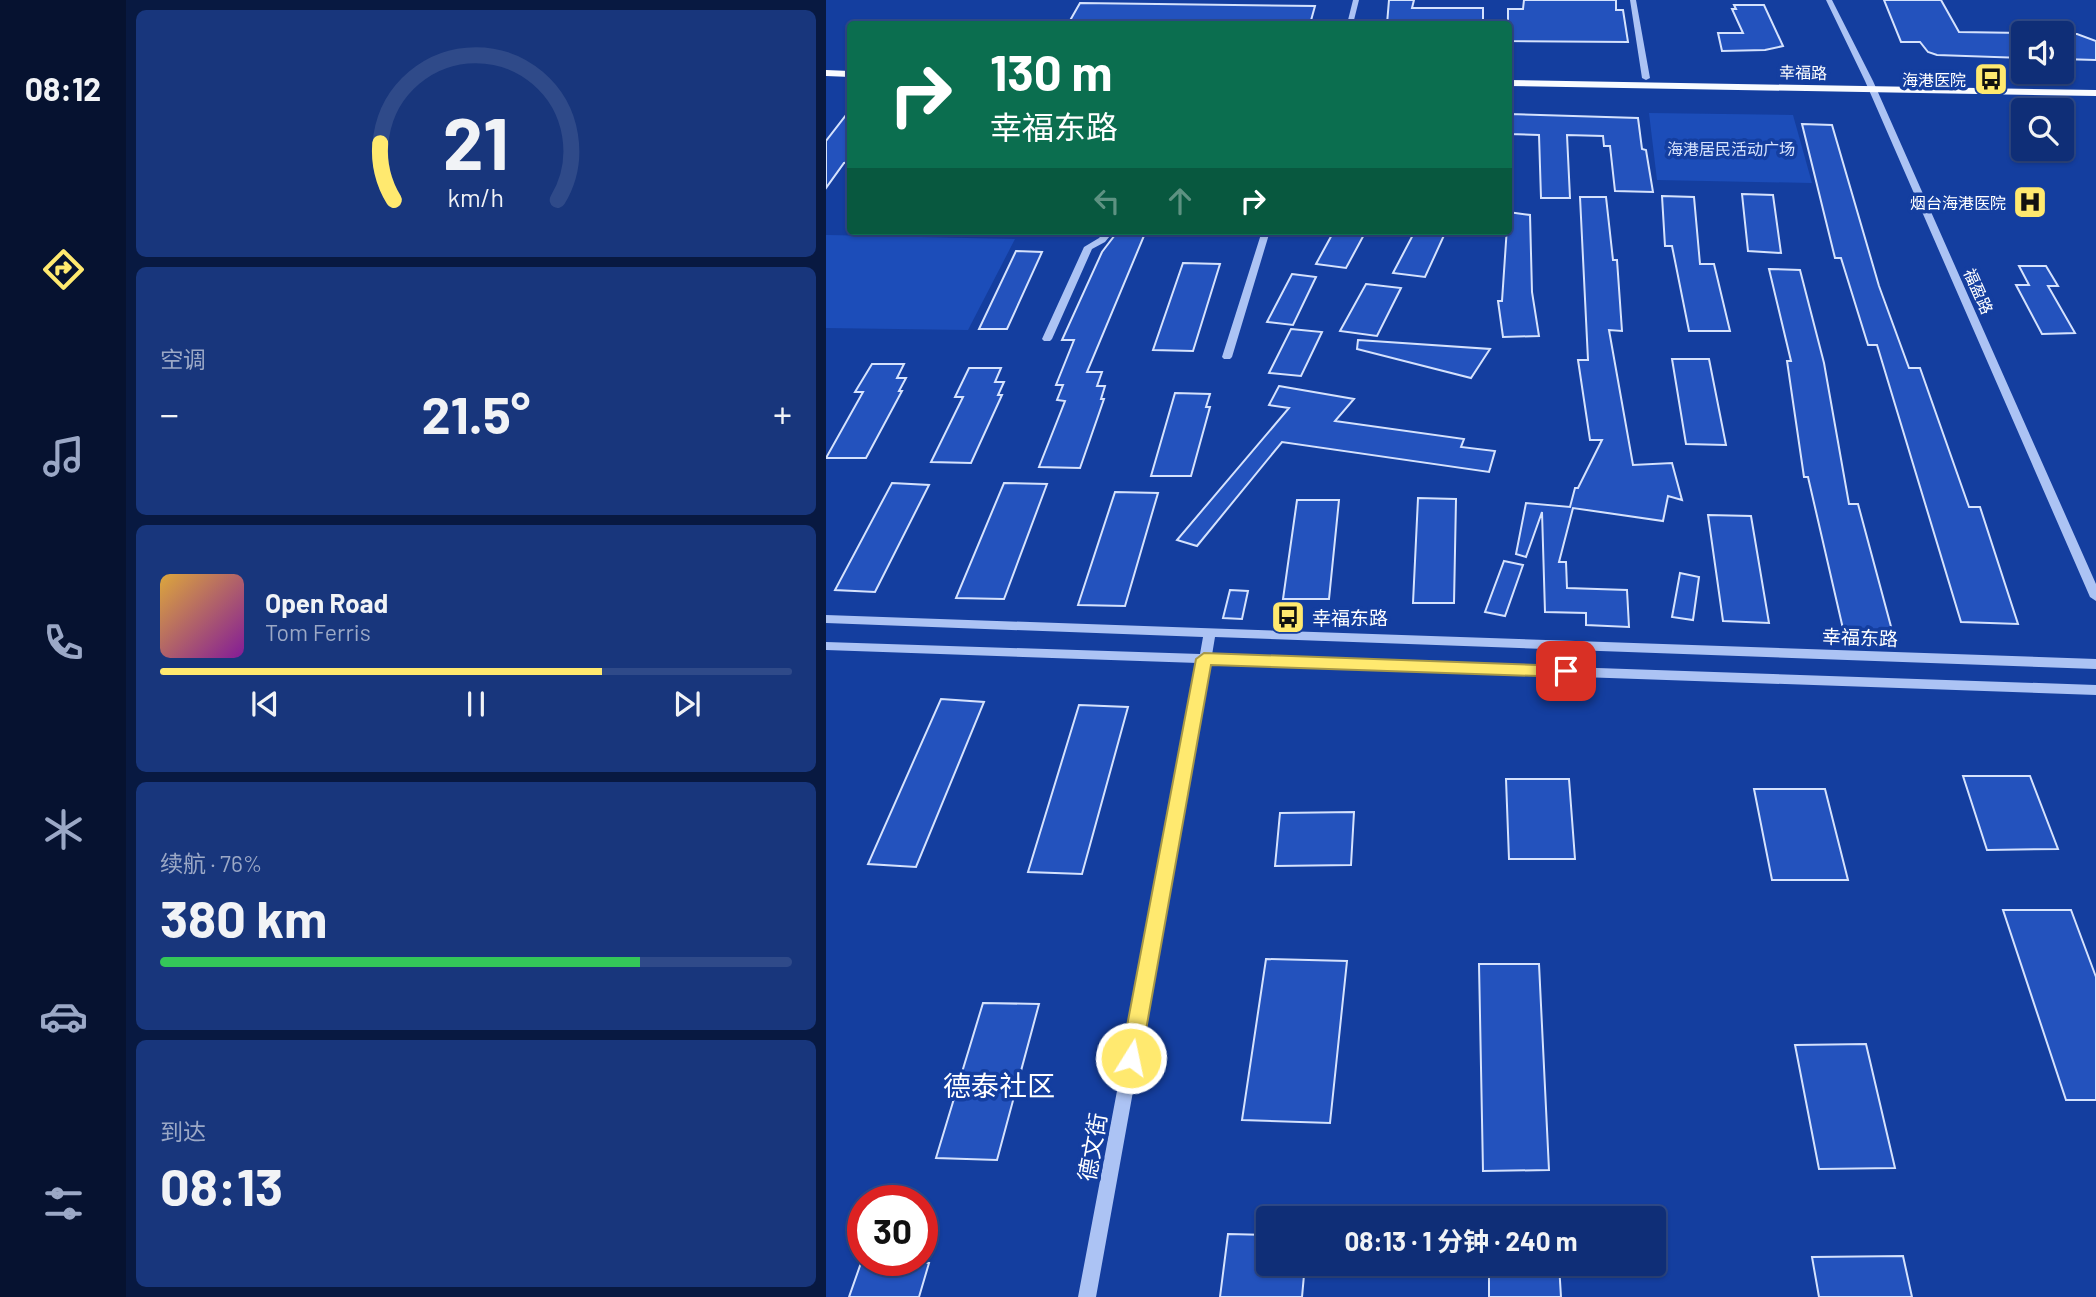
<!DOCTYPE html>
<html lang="zh">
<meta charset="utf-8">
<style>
:root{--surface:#0f2e77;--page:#18367c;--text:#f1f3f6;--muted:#9ba8c6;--line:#2f4a89;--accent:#ffe96f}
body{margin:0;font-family:Barlow,"Noto Sans SC",sans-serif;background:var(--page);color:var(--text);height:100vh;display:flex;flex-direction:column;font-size:26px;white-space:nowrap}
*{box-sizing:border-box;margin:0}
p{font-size:23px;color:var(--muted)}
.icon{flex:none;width:38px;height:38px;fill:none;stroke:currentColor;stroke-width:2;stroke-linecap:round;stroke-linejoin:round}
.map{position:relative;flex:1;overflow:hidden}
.side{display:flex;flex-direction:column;gap:10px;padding:10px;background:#081941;width:700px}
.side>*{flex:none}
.top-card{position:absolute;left:21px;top:21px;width:665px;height:214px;border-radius:7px;box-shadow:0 2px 5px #0004,0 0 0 2px var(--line);background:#0b6e4f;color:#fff;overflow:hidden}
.tools{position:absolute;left:1185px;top:21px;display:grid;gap:14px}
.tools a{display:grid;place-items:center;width:63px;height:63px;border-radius:7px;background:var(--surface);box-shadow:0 2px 5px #0004,0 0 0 2px var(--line);font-size:35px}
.speed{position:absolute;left:21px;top:1185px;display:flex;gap:14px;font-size:35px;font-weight:700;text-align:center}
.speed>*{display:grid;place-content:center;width:91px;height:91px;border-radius:50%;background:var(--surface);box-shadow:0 2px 5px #0004,0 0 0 2px var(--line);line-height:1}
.speed .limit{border:10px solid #d22;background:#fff;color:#111}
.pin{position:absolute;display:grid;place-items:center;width:60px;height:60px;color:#fff;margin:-30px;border-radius:14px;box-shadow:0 4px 10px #0006}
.me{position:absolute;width:77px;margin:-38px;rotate:10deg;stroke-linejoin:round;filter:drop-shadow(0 0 5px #0008)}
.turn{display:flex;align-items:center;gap:24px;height:147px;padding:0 28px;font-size:32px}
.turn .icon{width:91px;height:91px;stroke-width:2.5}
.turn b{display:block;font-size:49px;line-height:60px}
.lanes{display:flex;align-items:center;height:66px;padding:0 28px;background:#0003;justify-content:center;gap:35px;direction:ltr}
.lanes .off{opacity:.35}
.big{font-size:52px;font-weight:700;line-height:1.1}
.side .widget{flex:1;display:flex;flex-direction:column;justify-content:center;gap:10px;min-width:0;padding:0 24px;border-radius:10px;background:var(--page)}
.side .dial{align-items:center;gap:0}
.dial svg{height:182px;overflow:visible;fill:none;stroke:var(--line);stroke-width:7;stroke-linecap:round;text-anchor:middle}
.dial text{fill:var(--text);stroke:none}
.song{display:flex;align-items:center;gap:21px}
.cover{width:84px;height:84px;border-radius:10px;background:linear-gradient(135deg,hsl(40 70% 55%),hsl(290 70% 35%))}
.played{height:7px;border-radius:4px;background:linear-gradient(90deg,var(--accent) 70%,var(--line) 70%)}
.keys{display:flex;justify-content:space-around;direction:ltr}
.heat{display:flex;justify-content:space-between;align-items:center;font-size:38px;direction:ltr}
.charge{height:10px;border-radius:5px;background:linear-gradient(90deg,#34c759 76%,var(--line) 0)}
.trip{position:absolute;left:430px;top:1206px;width:410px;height:70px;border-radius:7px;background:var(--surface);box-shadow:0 2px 5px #0004,0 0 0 2px var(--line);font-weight:700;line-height:70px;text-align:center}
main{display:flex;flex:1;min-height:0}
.tabs{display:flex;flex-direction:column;width:126px;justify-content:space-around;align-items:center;background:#061230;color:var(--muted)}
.tabs .icon{width:49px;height:49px}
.tabs .selected{color:var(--accent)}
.tabs b{font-size:32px;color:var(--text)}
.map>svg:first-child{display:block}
.green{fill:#1c4db9}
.building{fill:#2352bd;stroke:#d5e2fd;stroke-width:2}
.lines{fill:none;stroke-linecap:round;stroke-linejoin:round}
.minor{fill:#acc3f4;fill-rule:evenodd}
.major{fill:#f9fbff;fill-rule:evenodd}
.route{fill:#ffe96f;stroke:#a69748;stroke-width:2}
.labels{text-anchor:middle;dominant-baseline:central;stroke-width:7;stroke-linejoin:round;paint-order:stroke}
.far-street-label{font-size:16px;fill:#fff;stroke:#143e9f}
.far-poi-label{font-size:16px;fill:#fff;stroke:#143e9f;text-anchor:end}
.far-park-label{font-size:16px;fill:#d5e2fd;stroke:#143e9f}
.poi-label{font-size:19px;fill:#fff;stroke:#143e9f;text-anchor:start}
.street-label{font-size:19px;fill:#fff;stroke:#143e9f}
.near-street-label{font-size:23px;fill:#fff;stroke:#143e9f}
.near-quarter-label{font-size:28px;fill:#fff;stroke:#143e9f}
</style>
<main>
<nav class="tabs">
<b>08:12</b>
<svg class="icon selected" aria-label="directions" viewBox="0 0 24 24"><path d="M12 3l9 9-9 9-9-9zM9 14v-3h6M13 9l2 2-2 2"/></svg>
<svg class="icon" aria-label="music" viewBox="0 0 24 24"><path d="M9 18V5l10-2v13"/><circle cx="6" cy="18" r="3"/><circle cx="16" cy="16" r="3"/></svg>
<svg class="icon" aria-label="phone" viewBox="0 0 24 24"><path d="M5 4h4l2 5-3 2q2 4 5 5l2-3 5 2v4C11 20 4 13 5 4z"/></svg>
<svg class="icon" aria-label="climate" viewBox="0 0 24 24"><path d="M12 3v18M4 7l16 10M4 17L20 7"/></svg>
<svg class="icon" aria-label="car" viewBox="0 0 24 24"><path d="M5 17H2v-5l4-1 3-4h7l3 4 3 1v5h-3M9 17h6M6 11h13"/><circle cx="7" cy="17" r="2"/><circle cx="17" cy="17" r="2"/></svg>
<svg class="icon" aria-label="filters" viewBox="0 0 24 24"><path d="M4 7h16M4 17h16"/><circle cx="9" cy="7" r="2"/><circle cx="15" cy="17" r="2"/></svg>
</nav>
<section class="side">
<div class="widget dial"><svg viewBox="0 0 100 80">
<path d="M14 69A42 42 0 1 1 86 69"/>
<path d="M14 69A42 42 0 0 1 8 44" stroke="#ffe96f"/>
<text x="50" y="56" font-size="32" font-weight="700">21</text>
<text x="50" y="72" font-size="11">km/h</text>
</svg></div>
<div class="widget"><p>空调</p>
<div class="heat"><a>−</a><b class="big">21.5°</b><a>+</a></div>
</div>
<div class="widget">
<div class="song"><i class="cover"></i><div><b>Open Road</b><p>Tom Ferris</p></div></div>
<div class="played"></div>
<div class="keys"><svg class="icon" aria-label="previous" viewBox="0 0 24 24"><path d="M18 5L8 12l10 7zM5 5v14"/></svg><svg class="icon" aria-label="pause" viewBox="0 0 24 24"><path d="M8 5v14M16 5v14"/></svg><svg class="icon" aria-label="next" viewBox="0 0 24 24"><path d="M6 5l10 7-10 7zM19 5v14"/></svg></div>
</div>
<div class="widget"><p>续航 · 76%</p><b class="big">380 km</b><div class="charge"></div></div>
<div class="widget"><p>到达</p><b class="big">08:13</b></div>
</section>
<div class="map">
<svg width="1270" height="1297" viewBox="0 0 1270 1297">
<rect width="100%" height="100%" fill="#143e9f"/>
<path class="green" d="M823 113 967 115 986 183 831 180Z
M0 235H2L189 239 142 330 0 328Z"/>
<path class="building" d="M563 0H588L586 8H657V24H561Z
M698 0H790V10H797L802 42 682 41V9H697Z
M1058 0H1115L1133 32 1197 33V58L1111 55 1102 52 1094 42H1075Z
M254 3 489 6 484 24H242Z
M908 5H938L957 46 939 50 896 51 892 33H917L906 9H910Z
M1236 34H1251L1270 41V60L1236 59Z
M24 110V162L18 163 0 188V141Z
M682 114 812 118 816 149 820 150 827 192 789 191 784 146H778L777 136 741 135 744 198H715L713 135 682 134Z
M976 124 1006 125 1053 286 1083 368H1094L1143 507H1154L1192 624 1135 622 1051 345H1042L1015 258H1009Z
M916 194 947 195 955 253 922 251Z
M836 196 868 197 874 264H888L904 331H863L846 246H839Z
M754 197H780L787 260H791L796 331 783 330 807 465 846 463 856 500 842 496 837 521 747 508 733 562H740L741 588 801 590 803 627 760 625V613L719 612 716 512 700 557 690 554 700 503 744 507 749 488H752L776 440H764L752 360H762Z
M682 212 704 215 706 292 713 336 677 337 672 301H676Z
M292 231H320L261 372H276L271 386H279L275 399H278L254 468 213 467 239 401 231 400 237 385H230L248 340H236L276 252Z
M508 231H540L520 268 490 264Z
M589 231H620L599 277 567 273Z
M190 251 216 252 181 329H153Z
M357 263 394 264 367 351 327 350Z
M1193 266H1220L1232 286H1222L1249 333 1216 334 1190 285H1203Z
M943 269 974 270 998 363 1023 504H1032L1067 634 1018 633 982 477H978L961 361H965Z
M466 274 490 277 467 325 441 322Z
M540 284 575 288 551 336 514 331Z
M465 329 496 332 475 376 443 373Z
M532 340 664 349 645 378 531 349Z
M846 359H883L900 445 860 444Z
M46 364H78L71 378H80L73 391H76L40 458H0L37 392H29Z
M143 368H175L169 382H178L172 395H176L145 463 105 462 137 397H129Z
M453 386 528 399 509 421 638 439 635 447 669 451 663 472 456 442 371 546 351 540 463 408 443 405Z
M349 393 384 394 380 407H384L365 476H325Z
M66 483 103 485 49 592 9 590Z
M178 483 221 484 178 599 130 598Z
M289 492 332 493 299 606 252 605Z
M592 498 630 499 628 603H587Z
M471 500H513L503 599H457Z
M882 515 925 516 943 623 897 621Z
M678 561 697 565 679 616 659 612Z
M854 573 873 577 867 620 846 617Z
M404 590 422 591 416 619 397 618Z
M115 699 158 702 90 867 42 864Z
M253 705 302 707 256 874 202 872Z
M1137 776H1204L1232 849 1161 850Z
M680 779H743L749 859H683Z
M928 789H999L1022 880H946Z
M528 812 525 865 449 866 454 813Z
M1177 910H1245L1270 977V1100H1240Z
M440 959 521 961 504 1123 416 1120Z
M653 964H713L723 1170 657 1171Z
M157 1003 213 1004 171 1160 110 1158Z
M1040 1044 1069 1168 993 1169 969 1045Z
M402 1234 443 1235V1264H479L476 1297H394Z
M1077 1256 1086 1297H993L986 1257Z
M36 1260 103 1263 93 1297H23Z
M663 1264H733L735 1297H663Z"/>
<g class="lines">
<path class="minor" d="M527 0H533L527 24H521Z
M804 0H810L824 78 820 80 816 78Z
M1000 0H1006L1047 81 1270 584V601L1264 597 1039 81Z
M279 231H288L279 242 266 249 226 339 224 341H218L216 339 258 247 273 238Z
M436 231H444L406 357 404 359H398L396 357Z
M0 615 1270 659V669L389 637 386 655 1270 685V695L384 664 270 1297H252L372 663 0 650V642L374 654 377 637 0 623Z"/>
<path class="major" d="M0 70 24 71V77L0 76Z
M682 80 1270 90V96L682 86Z"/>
</g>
<path class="route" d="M378 653 740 666 748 671 740 677 385 665 315 1058 312 1064 305 1067 298 1064 295 1058 370 659Z"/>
<defs>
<g id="bus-square" transform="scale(1.75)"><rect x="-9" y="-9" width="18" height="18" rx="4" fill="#ffe96f" stroke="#143e9f"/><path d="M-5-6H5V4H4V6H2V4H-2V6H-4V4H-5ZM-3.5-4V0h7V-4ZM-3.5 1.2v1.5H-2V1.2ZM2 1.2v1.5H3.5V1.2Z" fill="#111"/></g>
<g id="hospital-square" transform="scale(1.75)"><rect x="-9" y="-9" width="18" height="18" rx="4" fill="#ffe96f" stroke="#143e9f"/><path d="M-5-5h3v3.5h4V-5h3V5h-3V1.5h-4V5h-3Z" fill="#111"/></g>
</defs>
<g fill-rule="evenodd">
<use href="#bus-square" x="1165" y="79"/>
<use href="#hospital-square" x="1204" y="202"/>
<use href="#bus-square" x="462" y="617"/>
</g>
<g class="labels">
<g class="far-street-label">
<text transform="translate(977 72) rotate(1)">幸福路</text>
<text transform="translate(1153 291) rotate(66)">福盈路</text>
</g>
<g class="far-poi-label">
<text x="1140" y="79">海港医院</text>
<text x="1180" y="202">烟台海港医院</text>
</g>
<g class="far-park-label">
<text x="905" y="148">海港居民活动广场</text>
</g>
<g class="poi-label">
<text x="486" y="617">幸福东路</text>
</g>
<g class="street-label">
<text transform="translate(1034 637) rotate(2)">幸福东路</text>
</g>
<g class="near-street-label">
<text transform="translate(266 1147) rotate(-80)">德文街</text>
</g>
<g class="near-quarter-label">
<text x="173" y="1085">德泰社区</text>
</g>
</g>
</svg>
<div class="tools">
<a><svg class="icon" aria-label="sound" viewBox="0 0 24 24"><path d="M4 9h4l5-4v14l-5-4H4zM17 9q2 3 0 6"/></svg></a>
<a><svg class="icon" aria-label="search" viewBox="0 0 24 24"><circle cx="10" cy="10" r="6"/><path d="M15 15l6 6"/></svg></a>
</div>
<div class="speed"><div class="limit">30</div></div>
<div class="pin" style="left:740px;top:671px;background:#d93025"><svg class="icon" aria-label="arrive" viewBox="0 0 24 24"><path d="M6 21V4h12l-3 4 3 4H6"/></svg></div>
<svg class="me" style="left:305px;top:1058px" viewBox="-20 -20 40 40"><circle r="17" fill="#ffe96f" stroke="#fff" stroke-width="3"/><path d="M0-11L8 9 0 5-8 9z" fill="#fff"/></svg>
<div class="trip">08:13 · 1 分钟 · 240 m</div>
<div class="top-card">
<div class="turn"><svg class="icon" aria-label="right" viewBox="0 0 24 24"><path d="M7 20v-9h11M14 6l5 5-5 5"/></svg><div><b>130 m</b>幸福东路</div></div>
<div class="lanes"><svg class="icon off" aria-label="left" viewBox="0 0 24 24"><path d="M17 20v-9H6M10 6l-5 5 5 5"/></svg><svg class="icon off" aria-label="ahead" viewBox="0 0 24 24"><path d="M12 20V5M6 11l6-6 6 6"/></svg><svg class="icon" aria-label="right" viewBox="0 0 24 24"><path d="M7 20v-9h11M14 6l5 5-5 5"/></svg></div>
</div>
</div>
</main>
